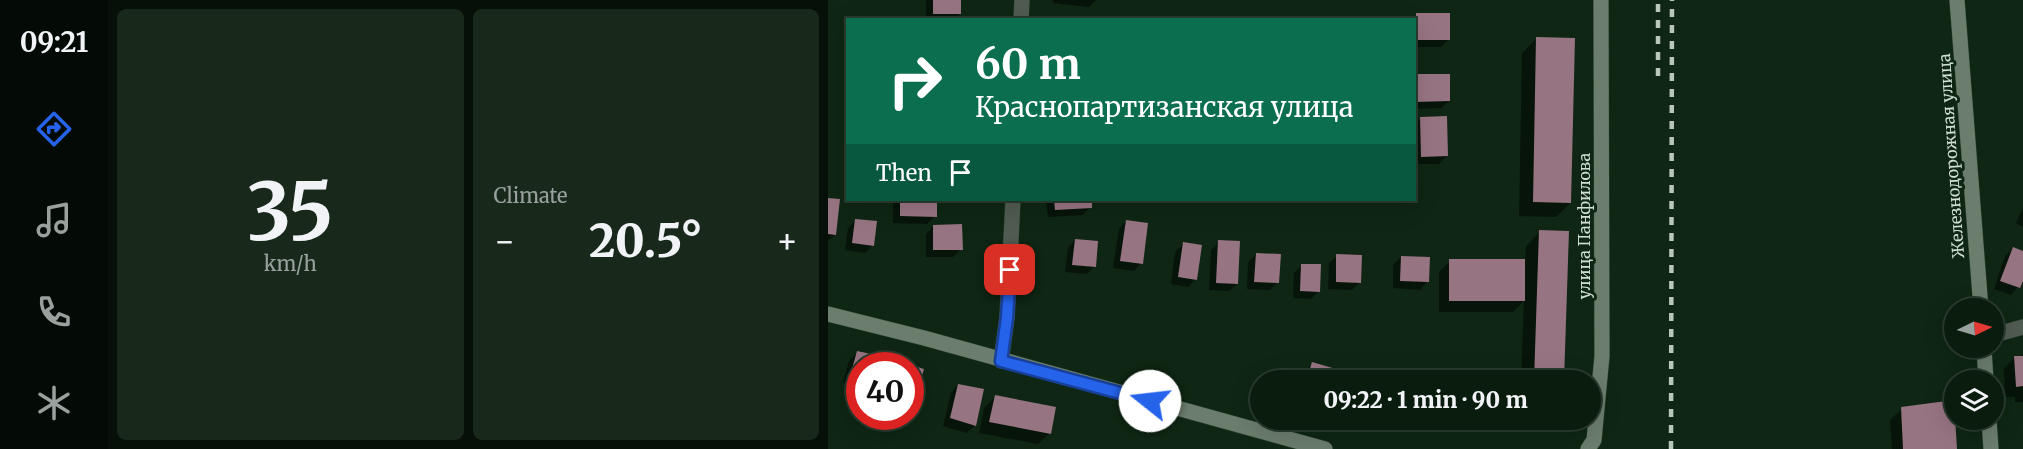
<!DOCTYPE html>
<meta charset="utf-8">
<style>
:root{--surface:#0a1c0e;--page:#18291c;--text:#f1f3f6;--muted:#99a19e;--line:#2a3a2e;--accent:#2563eb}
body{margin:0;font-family:Merriweather,serif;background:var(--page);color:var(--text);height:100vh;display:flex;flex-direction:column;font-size:22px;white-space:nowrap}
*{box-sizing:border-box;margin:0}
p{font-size:20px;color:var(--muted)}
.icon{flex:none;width:33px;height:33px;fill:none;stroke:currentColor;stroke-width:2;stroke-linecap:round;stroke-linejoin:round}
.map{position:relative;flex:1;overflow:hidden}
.sheet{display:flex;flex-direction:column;gap:9px;padding:9px;background:#060f08;width:720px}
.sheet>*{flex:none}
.guide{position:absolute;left:18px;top:18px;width:570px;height:183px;border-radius:0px;box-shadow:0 6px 24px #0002,0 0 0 2px var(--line);background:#0b6e4f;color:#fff;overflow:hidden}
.needle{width:39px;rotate:85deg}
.fabs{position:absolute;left:1116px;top:298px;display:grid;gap:12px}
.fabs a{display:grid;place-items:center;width:60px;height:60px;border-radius:50%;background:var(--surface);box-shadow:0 6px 24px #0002,0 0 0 2px var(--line);font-size:30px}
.speed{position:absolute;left:18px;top:352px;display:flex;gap:12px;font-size:30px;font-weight:700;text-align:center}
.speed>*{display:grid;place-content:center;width:78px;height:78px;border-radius:50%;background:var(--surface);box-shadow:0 6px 24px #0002,0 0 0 2px var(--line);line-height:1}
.speed .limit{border:9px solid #d22;background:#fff;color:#111}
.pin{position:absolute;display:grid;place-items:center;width:51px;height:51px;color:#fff;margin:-26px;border-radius:12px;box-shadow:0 3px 9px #0006}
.me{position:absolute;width:66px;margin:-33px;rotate:286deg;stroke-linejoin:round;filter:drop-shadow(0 0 4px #0008)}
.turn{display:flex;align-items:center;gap:21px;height:126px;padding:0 30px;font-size:27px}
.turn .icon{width:78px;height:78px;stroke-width:2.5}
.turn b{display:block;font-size:42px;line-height:51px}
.then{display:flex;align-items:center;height:57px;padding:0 30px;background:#0003;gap:12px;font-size:22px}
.big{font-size:45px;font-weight:800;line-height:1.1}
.sheet .tile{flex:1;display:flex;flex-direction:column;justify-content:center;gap:9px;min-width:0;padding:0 21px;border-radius:9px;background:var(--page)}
.sheet .dial{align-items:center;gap:0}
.dial b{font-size:78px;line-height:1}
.heat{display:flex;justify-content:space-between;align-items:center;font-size:33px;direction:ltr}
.sheet .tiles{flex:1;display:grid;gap:9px;grid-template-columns:repeat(2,1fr)}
.trip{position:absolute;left:422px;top:370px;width:351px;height:60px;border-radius:30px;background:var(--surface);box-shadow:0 6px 24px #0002,0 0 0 2px var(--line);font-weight:800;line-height:60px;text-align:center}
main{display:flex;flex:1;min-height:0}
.tab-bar{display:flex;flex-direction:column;width:108px;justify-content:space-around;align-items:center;background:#040b06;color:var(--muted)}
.tab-bar .icon{width:42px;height:42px}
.tab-bar .active{color:var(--accent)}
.tab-bar b{font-size:27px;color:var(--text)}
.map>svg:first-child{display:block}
.shadow{fill:#0007}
.building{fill:#977482}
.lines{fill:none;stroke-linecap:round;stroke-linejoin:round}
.street-casing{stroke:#29402e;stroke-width:16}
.secondary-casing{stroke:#29402e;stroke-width:16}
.street{stroke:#505b51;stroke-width:15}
.secondary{stroke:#6b7d6c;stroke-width:15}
.rail{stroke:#b7c8ba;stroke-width:4.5;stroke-dasharray:8 8;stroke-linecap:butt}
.route-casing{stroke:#184099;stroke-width:15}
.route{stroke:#2563eb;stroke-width:10}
.labels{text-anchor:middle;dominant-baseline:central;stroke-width:6;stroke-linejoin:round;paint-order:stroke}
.street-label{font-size:16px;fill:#d1e0d3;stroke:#0e2613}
</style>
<main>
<nav class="tab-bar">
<b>09:21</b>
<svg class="icon active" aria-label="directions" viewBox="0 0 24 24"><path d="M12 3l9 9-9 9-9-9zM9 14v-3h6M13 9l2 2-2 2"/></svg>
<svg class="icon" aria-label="music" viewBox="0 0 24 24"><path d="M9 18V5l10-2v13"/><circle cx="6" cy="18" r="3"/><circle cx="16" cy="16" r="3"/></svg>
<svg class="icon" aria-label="phone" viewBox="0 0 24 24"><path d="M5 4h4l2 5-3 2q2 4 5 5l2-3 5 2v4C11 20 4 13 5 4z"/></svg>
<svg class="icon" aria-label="climate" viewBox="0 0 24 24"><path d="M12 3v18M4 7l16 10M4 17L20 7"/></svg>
</nav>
<section class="sheet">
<div class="tiles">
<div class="tile dial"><b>35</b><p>km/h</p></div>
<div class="tile"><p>Climate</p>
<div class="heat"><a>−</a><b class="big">20.5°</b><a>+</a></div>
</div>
</div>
</section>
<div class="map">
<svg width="1195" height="449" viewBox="0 0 1195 449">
<rect width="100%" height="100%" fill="#0e2613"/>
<path class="shadow" d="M132 0V14L126 20H98V0Z
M225 0H268L261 7 225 3Z
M588 14 621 39 613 47H586V20H583Z
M708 39 742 203 728 217 691 216 694 53Z
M586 76 621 101 613 108 586 109Z
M593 118 619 156 611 164H586V125Z
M0 199 7 235 0 241Z
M68 200H107V216L99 224 65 223V202Z
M218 200H262V207L255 215 220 217Z
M1195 208V227L1188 223Z
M28 220 45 245 37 253 17 250 20 228Z
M298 221 313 263 306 271 285 268 291 229Z
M106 226 133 249 125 257H98V234Z
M712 232 734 381H693L696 301 685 312H611V272L622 261H697L698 246Z
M247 240 267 266 259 274 237 272 240 248Z
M391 242 409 284 401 291 381 290 383 250Z
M355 244 368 279 360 287 343 284 347 252Z
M1185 249 1195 252V284L1193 283 1183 295 1166 289 1177 256Z
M428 254 450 282 442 290 419 289 420 262Z
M509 256 532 282 524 290 500 289 501 263Z
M573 257 599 282 592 290 565 288V265Z
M474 265 491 291 483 299 465 298 466 273Z
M29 353 49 366H32V388L15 383 21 361Z
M1195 354V402H1187V397H1177L1176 369 1187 357H1192Z
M484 364 522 381H471L473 375Z
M130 385 147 425 139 433 115 426 123 393Z
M167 397 222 433 210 444 151 433 156 408Z
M1074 409 1127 449H1064L1062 420Z
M462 420H510L500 431Z
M692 420H722L719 423 692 422Z"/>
<path class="building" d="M105 0H133V14H105Z
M588 13H622V40H587Z
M235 16 267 17V20H235Z
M708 37 747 38 743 203 705 202Z
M586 74H622V101L586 102Z
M619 116 620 156 593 157 592 117Z
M0 198 12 199 8 235 0 234Z
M72 200H109V217L72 216Z
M226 200H264V208L227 210Z
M27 219 49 221 46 246 24 243Z
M298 220 320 223 315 264 292 261Z
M134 224 135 250H105V225Z
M711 230 741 231 736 381H706Z
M247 239 270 241 268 267 244 265Z
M390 240 412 241 410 284 388 283Z
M355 242 374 245 369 280 350 277Z
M1185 247 1195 251V281L1192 288 1172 281Z
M428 253 453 254 451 283 426 282Z
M508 254 534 255 533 283 508 282Z
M573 256 602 257 601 282 572 281Z
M621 259H697V301H621Z
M473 264H493L492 292 472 291Z
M29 351 53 356 51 366H32V378L22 376Z
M1186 356H1195V386L1188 387Z
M70 361 96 369 88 396 82 394V366H69Z
M484 362 525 374 523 381H478Z
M130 384 156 389 148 426 122 418Z
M167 395 228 407 223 434 161 422Z
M1126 400 1129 449H1075L1073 407Z"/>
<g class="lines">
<g class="street-casing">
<path id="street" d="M193 20 194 0
M1166 335 1195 327
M173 361 179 318 185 200"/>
</g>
<g class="secondary-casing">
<path id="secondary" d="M1129 0 1153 309
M0 314 96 338 497 449
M1156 348 1158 381
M1161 420 1163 449
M760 449 766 440 774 356 773 0"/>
</g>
<use href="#street" class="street"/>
<use href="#secondary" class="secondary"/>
<path class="rail" d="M830 76V0
M843 449 844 0"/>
</g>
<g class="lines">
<g class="route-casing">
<path id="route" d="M182 270 179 318 173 361 322 401"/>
</g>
<use href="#route" class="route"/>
</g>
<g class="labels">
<g class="street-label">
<text transform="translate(1123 156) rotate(-94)">Железнодорожная улица</text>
<text transform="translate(756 226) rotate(-90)">улица Панфилова</text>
</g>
</g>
</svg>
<div class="fabs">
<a><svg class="needle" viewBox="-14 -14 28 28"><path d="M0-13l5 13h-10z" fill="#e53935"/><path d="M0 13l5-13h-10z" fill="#99a19e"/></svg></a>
<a><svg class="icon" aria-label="layers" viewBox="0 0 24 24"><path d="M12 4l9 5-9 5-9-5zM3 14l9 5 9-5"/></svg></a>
</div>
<div class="speed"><div class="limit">40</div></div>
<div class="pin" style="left:182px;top:270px;background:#d93025"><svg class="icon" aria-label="arrive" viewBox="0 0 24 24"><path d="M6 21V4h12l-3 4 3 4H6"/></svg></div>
<svg class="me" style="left:322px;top:401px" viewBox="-20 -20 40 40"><circle r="19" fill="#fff"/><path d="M0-13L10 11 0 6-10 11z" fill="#2563eb"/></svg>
<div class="trip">09:22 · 1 min · 90 m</div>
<div class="guide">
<div class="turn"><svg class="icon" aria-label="right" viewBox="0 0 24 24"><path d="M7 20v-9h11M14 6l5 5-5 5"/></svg><div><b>60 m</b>Краснопартизанская улица</div></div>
<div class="then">Then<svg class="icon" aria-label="arrive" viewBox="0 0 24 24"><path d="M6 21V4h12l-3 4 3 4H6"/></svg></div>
</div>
</div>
</main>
